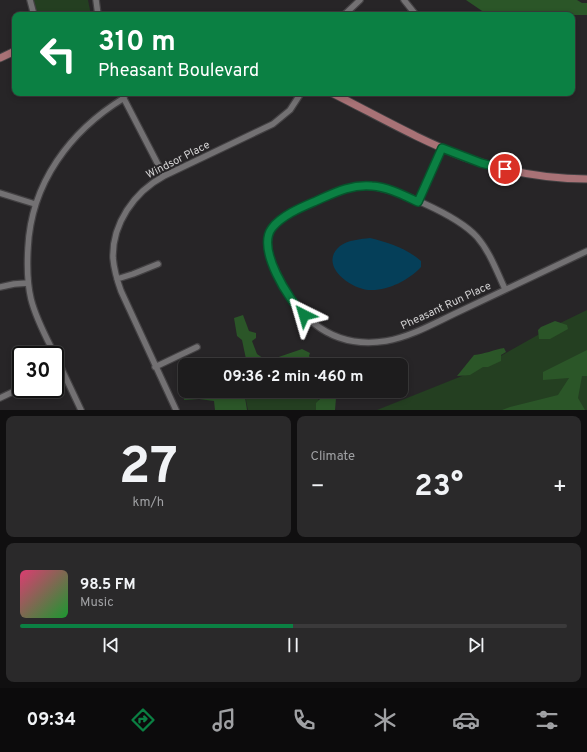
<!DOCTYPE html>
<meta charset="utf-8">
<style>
:root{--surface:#1d1c1d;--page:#2a292a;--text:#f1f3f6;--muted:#a0a1a4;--line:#3b3a3b;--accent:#0b8043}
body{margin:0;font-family:Overpass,sans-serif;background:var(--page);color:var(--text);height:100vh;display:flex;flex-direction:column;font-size:15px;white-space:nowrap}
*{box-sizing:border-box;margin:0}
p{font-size:13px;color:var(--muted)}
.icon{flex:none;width:22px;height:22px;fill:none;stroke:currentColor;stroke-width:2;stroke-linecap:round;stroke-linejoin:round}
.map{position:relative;height:410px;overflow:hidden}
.details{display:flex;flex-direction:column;gap:6px;padding:6px;background:#100f10;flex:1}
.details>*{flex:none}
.guide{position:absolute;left:12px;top:12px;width:563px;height:84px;border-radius:8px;box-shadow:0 2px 6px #0003,0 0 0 1px var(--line);background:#0b8043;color:#fff;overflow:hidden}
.speed{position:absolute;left:12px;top:346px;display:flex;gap:8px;font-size:20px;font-weight:700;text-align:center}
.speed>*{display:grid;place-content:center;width:52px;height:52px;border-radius:50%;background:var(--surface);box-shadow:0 2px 6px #0003,0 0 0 1px var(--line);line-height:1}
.speed .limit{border:2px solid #111;border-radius:6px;background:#fff;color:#111}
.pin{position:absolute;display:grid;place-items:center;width:34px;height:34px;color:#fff;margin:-17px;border:2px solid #fff;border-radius:50%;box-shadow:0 1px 4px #0007}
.me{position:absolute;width:44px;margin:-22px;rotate:320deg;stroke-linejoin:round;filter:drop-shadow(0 0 3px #0008)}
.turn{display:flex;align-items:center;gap:14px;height:84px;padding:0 20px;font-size:18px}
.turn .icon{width:52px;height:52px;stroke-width:2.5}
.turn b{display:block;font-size:28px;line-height:34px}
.big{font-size:30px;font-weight:700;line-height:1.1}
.details .card{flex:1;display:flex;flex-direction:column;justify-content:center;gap:6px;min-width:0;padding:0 14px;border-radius:8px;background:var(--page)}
.details .dial{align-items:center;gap:0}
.dial b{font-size:52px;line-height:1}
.song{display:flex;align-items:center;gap:12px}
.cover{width:48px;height:48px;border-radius:6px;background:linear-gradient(135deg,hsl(340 70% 55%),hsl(130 70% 35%))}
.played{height:4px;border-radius:2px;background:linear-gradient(90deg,var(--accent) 50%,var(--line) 50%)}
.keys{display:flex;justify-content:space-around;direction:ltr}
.heat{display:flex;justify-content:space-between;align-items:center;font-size:22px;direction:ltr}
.details .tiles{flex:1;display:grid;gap:6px;grid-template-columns:1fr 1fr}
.card:last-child{grid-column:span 2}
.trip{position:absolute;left:178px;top:358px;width:230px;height:40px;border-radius:8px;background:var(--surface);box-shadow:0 2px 6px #0003,0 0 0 1px var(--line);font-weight:700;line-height:40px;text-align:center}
.tab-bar{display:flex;height:64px;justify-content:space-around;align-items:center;background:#0c0b0c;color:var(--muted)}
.tab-bar .icon{width:28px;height:28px}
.tab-bar .active{color:var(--accent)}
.tab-bar b{font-size:18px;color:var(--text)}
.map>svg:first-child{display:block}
.green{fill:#243f21}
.forest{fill:#2b5628}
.water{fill:#053f59}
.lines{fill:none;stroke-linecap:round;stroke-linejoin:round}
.minor-casing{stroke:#434143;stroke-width:8}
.major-casing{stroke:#434143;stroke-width:9}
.minor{stroke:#737173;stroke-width:5.5}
.major{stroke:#a87276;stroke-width:7}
.route-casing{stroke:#07532c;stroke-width:10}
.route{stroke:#0b8043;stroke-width:7}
.labels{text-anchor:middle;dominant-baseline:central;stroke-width:4;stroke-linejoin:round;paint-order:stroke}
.street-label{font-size:11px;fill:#d3d2d3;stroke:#272527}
</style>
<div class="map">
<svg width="587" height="410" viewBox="0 0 587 410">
<rect width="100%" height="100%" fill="#272527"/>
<path class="green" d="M33 0H88L91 15H36Z
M587 310V410H377L472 372 552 327Z
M244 391H305L316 396 325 410H248Z"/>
<path class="forest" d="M466 0H577L582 3H587V15H488Z
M243 315 249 331 256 333V338L252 341 257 354 267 361 302 349 310 353 309 356 311 359 314 358 317 365H243L246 359 242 340 237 336 234 318Z
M555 321 567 325 568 329 550 339H539L538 330 541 327Z
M504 348 506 352 501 355V361L488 367H483L470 375 457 376 474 355C485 354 493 350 504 348Z
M587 350V376H582L578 398 585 410H502L510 407 558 395 569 378 543 380V372Z
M189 391H244L247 410H215L214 401 199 399 184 400 186 392Z
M330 391 336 398 335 410H316V403L322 397Z"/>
<path class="water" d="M370 238C389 243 406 248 421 261V267C409 280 389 290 372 290 352 291 317 265 340 246 348 240 361 239 370 238Z"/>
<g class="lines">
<g class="minor-casing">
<path id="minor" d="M30 0 34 15
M96 0 98 15
M404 0 416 15
M344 15 360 0
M121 93 164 176
M0 193 35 204
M418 202 442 148
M117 279 133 274 158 264
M0 287 14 284 28 283
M505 289C497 272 490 252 477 237 458 216 393 186 364 186 347 186 330 194 315 201 300 208 280 216 271 230 265 241 269 256 274 267 295 315 329 350 386 341 410 337 433 324 454 314 499 293 543 272 587 251
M55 355C46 337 36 319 31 299 27 282 27 265 28 248 31 183 70 131 124 98
M55 355 81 410
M155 367 197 347
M55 372 61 369
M0 398 21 388
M176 410 121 291C117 280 114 269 113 258 112 224 134 192 164 176L273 124 290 110 301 93"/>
</g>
<g class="major-casing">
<path id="major" d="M0 58 15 51
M332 93C376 115 419 140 464 157 503 171 546 179 587 179"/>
</g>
<use href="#minor" class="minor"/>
<use href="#major" class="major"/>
</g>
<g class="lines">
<g class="route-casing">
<path id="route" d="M304 315C289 300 256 249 272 228 282 215 302 207 316 201 334 193 351 184 372 186 388 187 403 195 418 202L442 148 481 163 505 169"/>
</g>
<use href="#route" class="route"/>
</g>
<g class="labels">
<g class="street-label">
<text transform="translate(178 160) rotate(-27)">Windsor Place</text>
<text transform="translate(446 306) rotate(-25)">Pheasant Run Place</text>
</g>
</g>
</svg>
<div class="speed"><div class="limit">30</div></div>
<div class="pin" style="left:505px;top:169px;background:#d93025"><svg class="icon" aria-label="arrive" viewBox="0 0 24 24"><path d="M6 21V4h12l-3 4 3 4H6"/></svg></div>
<svg class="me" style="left:304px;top:315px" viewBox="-20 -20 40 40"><path d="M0-17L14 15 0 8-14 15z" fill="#0b8043" stroke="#fff" stroke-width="4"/></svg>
<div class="trip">09:36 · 2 min · 460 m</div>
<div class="guide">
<div class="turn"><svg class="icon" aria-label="left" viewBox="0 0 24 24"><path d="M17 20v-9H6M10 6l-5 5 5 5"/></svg><div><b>310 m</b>Pheasant Boulevard</div></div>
</div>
</div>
<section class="details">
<div class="tiles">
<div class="card dial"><b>27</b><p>km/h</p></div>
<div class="card"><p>Climate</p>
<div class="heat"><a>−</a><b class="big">23°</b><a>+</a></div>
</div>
<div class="card">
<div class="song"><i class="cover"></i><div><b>98.5 FM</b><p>Music</p></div></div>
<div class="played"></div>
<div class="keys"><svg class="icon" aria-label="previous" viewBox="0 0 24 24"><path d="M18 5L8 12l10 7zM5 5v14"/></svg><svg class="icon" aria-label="pause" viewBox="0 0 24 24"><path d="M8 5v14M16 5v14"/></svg><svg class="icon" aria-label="next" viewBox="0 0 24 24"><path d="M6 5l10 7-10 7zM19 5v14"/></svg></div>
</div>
</div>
</section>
<nav class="tab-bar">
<b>09:34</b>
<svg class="icon active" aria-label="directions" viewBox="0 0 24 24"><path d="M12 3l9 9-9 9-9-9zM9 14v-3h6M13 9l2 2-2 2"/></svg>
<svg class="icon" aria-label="music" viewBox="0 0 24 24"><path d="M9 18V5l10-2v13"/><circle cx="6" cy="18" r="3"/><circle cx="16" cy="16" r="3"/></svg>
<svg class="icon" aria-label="phone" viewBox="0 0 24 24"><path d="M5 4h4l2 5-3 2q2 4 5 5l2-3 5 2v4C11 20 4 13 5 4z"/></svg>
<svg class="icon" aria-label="climate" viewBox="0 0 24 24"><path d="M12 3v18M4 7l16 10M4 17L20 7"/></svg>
<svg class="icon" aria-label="car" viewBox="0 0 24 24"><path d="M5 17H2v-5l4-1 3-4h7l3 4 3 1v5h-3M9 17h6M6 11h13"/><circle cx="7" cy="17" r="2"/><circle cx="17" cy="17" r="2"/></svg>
<svg class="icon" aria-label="filters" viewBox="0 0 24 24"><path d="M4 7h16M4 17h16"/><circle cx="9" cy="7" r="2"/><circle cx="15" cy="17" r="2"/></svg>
</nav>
